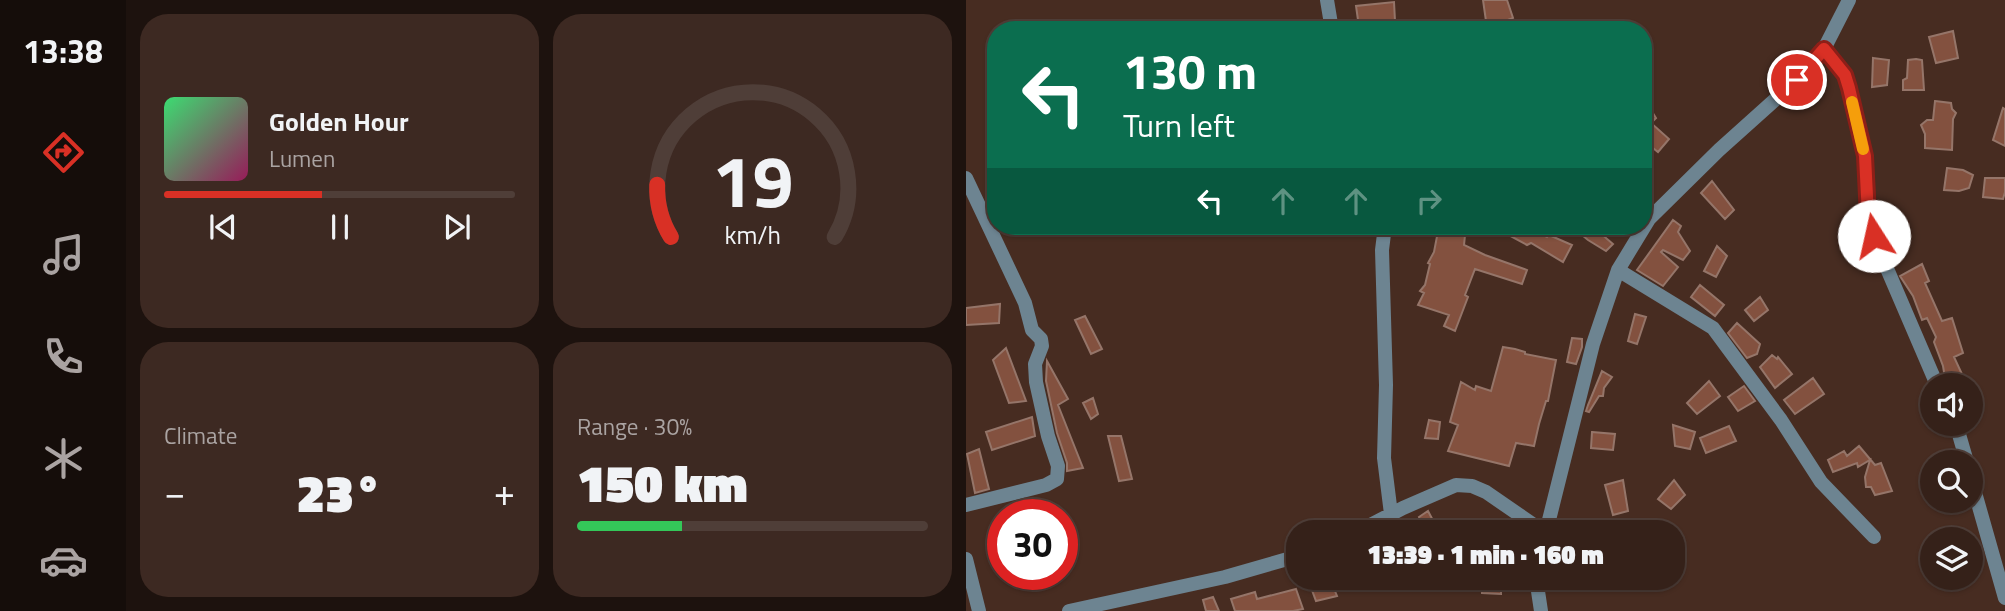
<!DOCTYPE html>
<meta charset="utf-8">
<style>
:root{--surface:#352119;--page:#3d2922;--text:#f1f3f6;--muted:#aaa3a2;--line:#4f3e38;--accent:#d93025}
body{margin:0;font-family:"Titillium Web",sans-serif;background:var(--page);color:var(--text);height:100vh;display:flex;flex-direction:column;font-size:26px;white-space:nowrap}
*{box-sizing:border-box;margin:0}
p{font-size:23px;color:var(--muted)}
.icon{flex:none;width:38px;height:38px;fill:none;stroke:currentColor;stroke-width:2;stroke-linecap:round;stroke-linejoin:round}
.map{position:relative;flex:1;overflow:hidden}
.drawer{display:flex;flex-direction:column;gap:14px;padding:14px;background:#1d120e;width:840px}
.drawer>*{flex:none}
.top-card{position:absolute;left:21px;top:21px;width:665px;height:214px;border-radius:28px;box-shadow:0 2px 5px #0004,0 0 0 2px var(--line);background:#0b6e4f;color:#fff;overflow:hidden}
.controls{position:absolute;left:954px;top:373px;display:grid;gap:14px}
.controls a{display:grid;place-items:center;width:63px;height:63px;border-radius:50%;background:var(--surface);box-shadow:0 2px 5px #0004,0 0 0 2px var(--line);font-size:35px}
.speed{position:absolute;left:21px;top:499px;display:flex;gap:14px;font-size:35px;font-weight:700;text-align:center}
.speed>*{display:grid;place-content:center;width:91px;height:91px;border-radius:50%;background:var(--surface);box-shadow:0 2px 5px #0004,0 0 0 2px var(--line);line-height:1}
.speed .limit{border:10px solid #d22;background:#fff;color:#111}
.pin{position:absolute;display:grid;place-items:center;width:60px;height:60px;color:#fff;margin:-30px;border:4px solid #fff;border-radius:50%;box-shadow:0 2px 7px #0007}
.me{position:absolute;width:77px;margin:-38px;rotate:350deg;stroke-linejoin:round;filter:drop-shadow(0 0 5px #0008)}
.turn{display:flex;align-items:center;gap:24px;height:147px;padding:0 21px;font-size:32px}
.turn .icon{width:91px;height:91px;stroke-width:2.5}
.turn b{display:block;font-size:49px;line-height:60px}
.lanes{display:flex;align-items:center;height:66px;padding:0 21px;background:#0003;justify-content:center;gap:35px;direction:ltr}
.lanes .off{opacity:.35}
.big{font-size:52px;font-weight:800;line-height:1.1}
.drawer .card{flex:1;display:flex;flex-direction:column;justify-content:center;gap:10px;min-width:0;padding:0 24px;border-radius:28px;background:var(--page)}
.drawer .dial{align-items:center;gap:0}
.dial svg{height:182px;overflow:visible;fill:none;stroke:var(--line);stroke-width:7;stroke-linecap:round;text-anchor:middle}
.dial text{fill:var(--text);stroke:none}
.song{display:flex;align-items:center;gap:21px}
.cover{width:84px;height:84px;border-radius:10px;background:linear-gradient(135deg,hsl(140 70% 55%),hsl(330 70% 35%))}
.played{height:7px;border-radius:4px;background:linear-gradient(90deg,var(--accent) 45%,var(--line) 45%)}
.keys{display:flex;justify-content:space-around;direction:ltr}
.heat{display:flex;justify-content:space-between;align-items:center;font-size:38px;direction:ltr}
.charge{height:10px;border-radius:5px;background:linear-gradient(90deg,#34c759 30%,var(--line) 0)}
.drawer .tiles{flex:1;display:grid;gap:14px;grid-template-columns:repeat(2,1fr)}
.trip{position:absolute;left:320px;top:520px;width:399px;height:70px;border-radius:28px;background:var(--surface);box-shadow:0 2px 5px #0004,0 0 0 2px var(--line);font-weight:800;line-height:70px;text-align:center}
main{display:flex;flex:1;min-height:0}
.tabs{display:flex;flex-direction:column;width:126px;justify-content:space-around;align-items:center;background:#150d0a;color:var(--muted)}
.tabs .icon{width:49px;height:49px}
.tabs .on{color:var(--accent)}
.tabs b{font-size:32px;color:var(--text)}
.map>svg:first-child{display:block}
.building{fill:#83513f;stroke:#957569;stroke-width:2}
.lines{fill:none;stroke-linecap:round;stroke-linejoin:round}
.minor{stroke:#6d8491;stroke-width:14}
.route-casing{stroke:#8d1f18;stroke-width:18}
.route{stroke:#d93025;stroke-width:12}
.slow{stroke:#f59e0b;stroke-width:12}
</style>
<main>
<nav class="tabs">
<b>13:38</b>
<svg class="icon on" aria-label="directions" viewBox="0 0 24 24"><path d="M12 3l9 9-9 9-9-9zM9 14v-3h6M13 9l2 2-2 2"/></svg>
<svg class="icon" aria-label="music" viewBox="0 0 24 24"><path d="M9 18V5l10-2v13"/><circle cx="6" cy="18" r="3"/><circle cx="16" cy="16" r="3"/></svg>
<svg class="icon" aria-label="phone" viewBox="0 0 24 24"><path d="M5 4h4l2 5-3 2q2 4 5 5l2-3 5 2v4C11 20 4 13 5 4z"/></svg>
<svg class="icon" aria-label="climate" viewBox="0 0 24 24"><path d="M12 3v18M4 7l16 10M4 17L20 7"/></svg>
<svg class="icon" aria-label="car" viewBox="0 0 24 24"><path d="M5 17H2v-5l4-1 3-4h7l3 4 3 1v5h-3M9 17h6M6 11h13"/><circle cx="7" cy="17" r="2"/><circle cx="17" cy="17" r="2"/></svg>
</nav>
<section class="drawer">
<div class="tiles">
<div class="card">
<div class="song"><i class="cover"></i><div><b>Golden Hour</b><p>Lumen</p></div></div>
<div class="played"></div>
<div class="keys"><svg class="icon" aria-label="previous" viewBox="0 0 24 24"><path d="M18 5L8 12l10 7zM5 5v14"/></svg><svg class="icon" aria-label="pause" viewBox="0 0 24 24"><path d="M8 5v14M16 5v14"/></svg><svg class="icon" aria-label="next" viewBox="0 0 24 24"><path d="M6 5l10 7-10 7zM19 5v14"/></svg></div>
</div>
<div class="card dial"><svg viewBox="0 0 100 80">
<path d="M14 69A42 42 0 1 1 86 69"/>
<path d="M14 69A42 42 0 0 1 8 46" stroke="#d93025"/>
<text x="50" y="56" font-size="32" font-weight="700">19</text>
<text x="50" y="72" font-size="11">km/h</text>
</svg></div>
<div class="card"><p>Climate</p>
<div class="heat"><a>−</a><b class="big">23°</b><a>+</a></div>
</div>
<div class="card"><p>Range · 30%</p><b class="big">150 km</b><div class="charge"></div></div>
</div>
</section>
<div class="map">
<svg width="1039" height="611" viewBox="0 0 1039 611">
<rect width="100%" height="100%" fill="#472c21"/>
<path class="building" d="M517 0H541L547 18 521 28Z
M428 2 429 21 393 27 390 6Z
M987 31 992 58 970 63 963 37Z
M907 58 923 60 921 85 906 87Z
M950 59 956 60 958 90H937V80L941 78 942 60Z
M677 97 690 118 685 123 703 139 692 152 677 140Z
M969 101 985 103 986 109 990 113 987 119 986 150 959 148V134L955 125 961 120H967Z
M1037 108 1039 109V146L1027 140Z
M981 168 997 170 1007 175 1003 188 993 191 978 190Z
M1019 178H1039V192L1037 199 1017 197Z
M746 181 768 210 759 219 735 193Z
M707 220 715 226 712 232 724 251 717 260 697 250 695 252 712 267 697 286 671 270Z
M473 226H500L498 245 519 255 561 270 556 284 509 269 499 295 502 297 489 331 478 326 483 315 452 305 458 293 454 291 459 285 464 264 462 263 468 252Z
M526 226H560L581 237 583 235 606 245 597 262 565 243 561 245Z
M605 226H626L647 244 640 251 622 240Z
M751 246 761 256 750 277 738 271Z
M956 264 963 281 959 283 976 321 986 318 997 353 988 357 1001 385 980 384 977 366 968 342 970 337 961 318 956 320 947 296 934 276Z
M734 285 758 305 749 316 725 297Z
M794 297 802 310 788 321 779 310Z
M34 304 33 323 0 325V308Z
M669 314 680 317 671 344 662 341Z
M119 316 136 349 125 354 109 320Z
M771 323 794 344 791 354 781 358 762 333Z
M606 338 616 339V347L610 364 601 362Z
M537 347 549 349 559 352V354L590 360 582 401H580L573 424 568 446 550 443 543 466 482 451 492 425 484 422 495 382 509 390 510 386 525 391Z
M40 348 60 401 43 403 27 360Z
M806 355 811 359 812 357 826 374 809 388 794 367Z
M81 361 102 399 92 405 117 468 101 471V463L91 433 80 381Z
M636 371 646 377 638 388 637 396H633L623 412 620 411 622 405Z
M847 378 858 394 829 414 818 400Z
M743 381 754 396 731 414 721 403Z
M778 386 789 401 772 411 762 397Z
M127 398 132 414 125 419 117 403Z
M66 417 69 436 26 450 20 432Z
M463 420 474 422 472 439 459 438Z
M707 425 729 432 724 449 709 446Z
M763 426 770 441 740 453 734 438Z
M626 432 649 434 647 450 625 448Z
M142 436H155L166 479 153 481Z
M893 446 909 465 915 463 926 491 909 495 905 487H900L899 477 904 460 892 467 891 463 867 472 862 460 878 451 881 456Z
M13 449 23 489 9 493 1 454Z
M657 480 662 511 647 515 639 485Z
M708 480 719 495 705 509 692 499Z
M462 511 471 528 461 532 453 517Z
M354 578H386L367 586 371 596 350 601 343 582Z
M515 578H535V594L516 593Z
M330 589 337 609 327 611H269L265 599 289 592 291 599Z
M247 597 253 611H240L237 600Z"/>
<g class="lines">
<path class="minor" d="M361 0 366 30
M858 49 879 75 883 88 899 156 902 216 907 236 971 385
M0 178 59 303 66 330 75 339 76 346 69 364 70 382 82 436 92 466 91 479 80 485 0 505
M419 226 416 250 420 385 418 458 425 514
M652 270 747 328 815 420 855 482 908 537
M990 424 1001 462
M1004 475 1039 598
M391 532 437 508 490 485 506 486 520 492 578 532
M580 532 627 344 652 270 683 219 753 150 831 80 858 49 883 0
M0 559 13 611
M570 578 575 611
M103 611 259 577 332 556"/>
</g>
<g class="lines">
<g class="route-casing">
<path id="route" d="M831 80 858 49 879 75 883 88 899 156 902 216 908 236"/>
</g>
<use href="#route" class="route"/>
<path class="slow" d="M886 102 897 149"/>
</g>
</svg>
<div class="controls">
<a><svg class="icon" aria-label="sound" viewBox="0 0 24 24"><path d="M4 9h4l5-4v14l-5-4H4zM17 9q2 3 0 6"/></svg></a>
<a><svg class="icon" aria-label="search" viewBox="0 0 24 24"><circle cx="10" cy="10" r="6"/><path d="M15 15l6 6"/></svg></a>
<a><svg class="icon" aria-label="layers" viewBox="0 0 24 24"><path d="M12 4l9 5-9 5-9-5zM3 14l9 5 9-5"/></svg></a>
</div>
<div class="speed"><div class="limit">30</div></div>
<div class="pin" style="left:831px;top:80px;background:#d93025"><svg class="icon" aria-label="arrive" viewBox="0 0 24 24"><path d="M6 21V4h12l-3 4 3 4H6"/></svg></div>
<svg class="me" style="left:908px;top:236px" viewBox="-20 -20 40 40"><circle r="19" fill="#fff"/><path d="M0-13L10 11 0 6-10 11z" fill="#d93025"/></svg>
<div class="trip">13:39 · 1 min · 160 m</div>
<div class="top-card">
<div class="turn"><svg class="icon" aria-label="left" viewBox="0 0 24 24"><path d="M17 20v-9H6M10 6l-5 5 5 5"/></svg><div><b>130 m</b>Turn left</div></div>
<div class="lanes"><svg class="icon" aria-label="left" viewBox="0 0 24 24"><path d="M17 20v-9H6M10 6l-5 5 5 5"/></svg><svg class="icon off" aria-label="ahead" viewBox="0 0 24 24"><path d="M12 20V5M6 11l6-6 6 6"/></svg><svg class="icon off" aria-label="ahead" viewBox="0 0 24 24"><path d="M12 20V5M6 11l6-6 6 6"/></svg><svg class="icon off" aria-label="right" viewBox="0 0 24 24"><path d="M7 20v-9h11M14 6l5 5-5 5"/></svg></div>
</div>
</div>
</main>
